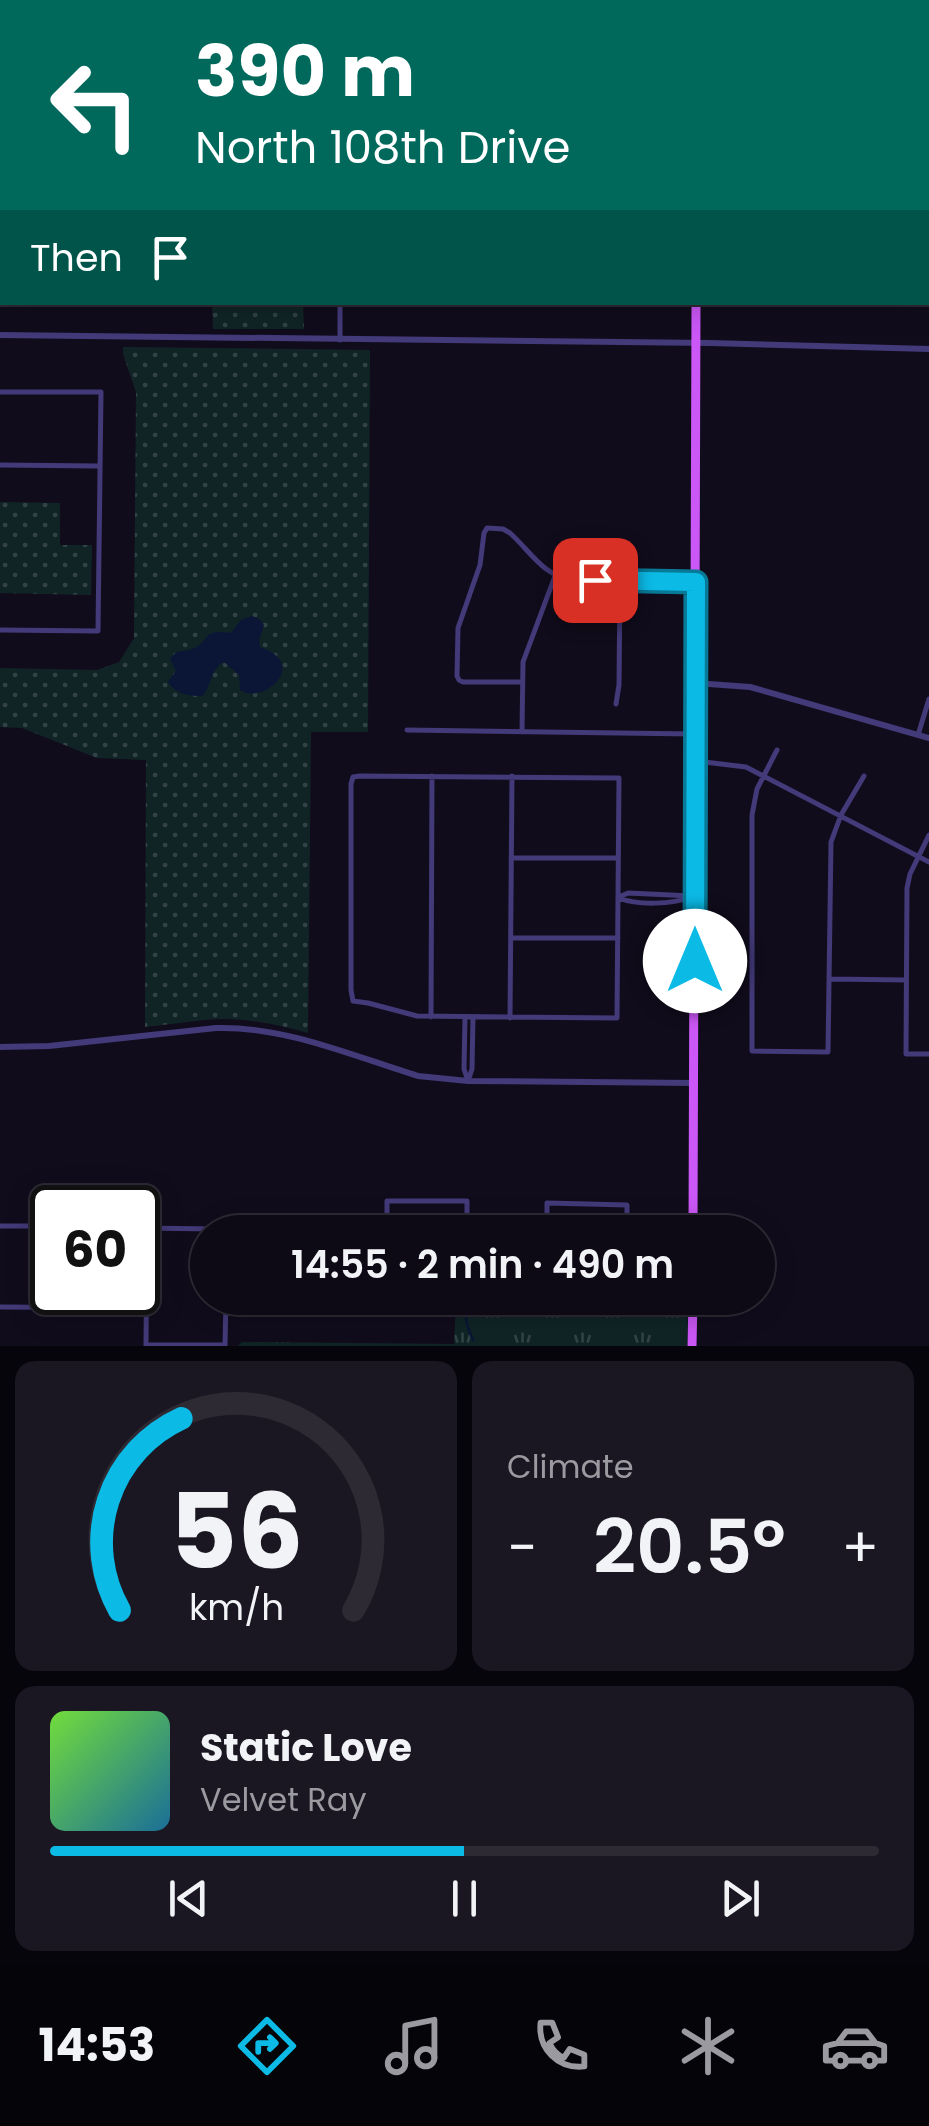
<!DOCTYPE html>
<meta charset="utf-8">
<style>
:root{--surface:#0d0915;--page:#1b1722;--text:#f1f3f6;--muted:#9a9aa0;--line:#2d2a34;--accent:#0cbae6}
body{margin:0;font-family:Poppins,sans-serif;background:var(--page);color:var(--text);height:100vh;display:flex;flex-direction:column;font-size:38px;white-space:nowrap}
*{box-sizing:border-box;margin:0}
p{font-size:32px;color:var(--muted)}
.icon{flex:none;width:55px;height:55px;fill:none;stroke:currentColor;stroke-width:2;stroke-linecap:round;stroke-linejoin:round}
.map{position:relative;height:1346px;overflow:hidden}
.sheet{display:flex;flex-direction:column;gap:15px;padding:15px;background:#07050c;flex:1}
.sheet>*{flex:none}
.top-card{position:absolute;left:0px;top:0px;width:930px;height:305px;box-shadow:0 5px 25px #0003,0 0 0 2px var(--line);background:#00695c;color:#fff;overflow:hidden}
.speed{position:absolute;left:30px;top:1185px;display:flex;gap:20px;font-size:50px;font-weight:700;text-align:center}
.speed>*{display:grid;place-content:center;width:130px;height:130px;border-radius:50%;background:var(--surface);box-shadow:0 5px 25px #0003,0 0 0 2px var(--line);line-height:1}
.speed .limit{border:5px solid #111;border-radius:15px;background:#fff;color:#111}
.pin{position:absolute;display:grid;place-items:center;width:85px;height:85px;color:#fff;margin:-42px;border-radius:20px;box-shadow:0 5px 15px #0006}
.me{position:absolute;width:110px;margin:-55px;rotate:0deg;stroke-linejoin:round;filter:drop-shadow(0 0 8px #0008)}
.turn{display:flex;align-items:center;gap:35px;height:210px;padding:0 30px;font-size:45px}
.turn .icon{width:130px;height:130px;stroke-width:2.5}
.turn b{display:block;font-size:70px;line-height:85px}
.then{display:flex;align-items:center;height:95px;padding:0 30px;background:#0003;gap:20px;font-size:38px}
.big{font-size:75px;font-weight:600;line-height:1.1}
.sheet .widget{flex:1;display:flex;flex-direction:column;justify-content:center;gap:15px;min-width:0;padding:0 35px;border-radius:20px;background:var(--page)}
.sheet .dial{align-items:center;gap:0}
.dial svg{height:260px;overflow:visible;fill:none;stroke:var(--line);stroke-width:7;stroke-linecap:round;text-anchor:middle}
.dial text{fill:var(--text);stroke:none}
.song{display:flex;align-items:center;gap:30px}
.cover{width:120px;height:120px;border-radius:15px;background:linear-gradient(135deg,hsl(100 70% 55%),hsl(200 70% 35%))}
.played{height:10px;border-radius:5px;background:linear-gradient(90deg,var(--accent) 50%,var(--line) 50%)}
.keys{display:flex;justify-content:space-around;direction:ltr}
.heat{display:flex;justify-content:space-between;align-items:center;font-size:55px;direction:ltr}
.sheet .tiles{flex:1;display:grid;gap:15px;grid-template-columns:1fr 1fr}
.widget:last-child{grid-column:span 2}
.trip{position:absolute;left:190px;top:1215px;width:585px;height:100px;border-radius:50px;background:var(--surface);box-shadow:0 5px 25px #0003,0 0 0 2px var(--line);font-weight:600;line-height:100px;text-align:center}
.tab-bar{display:flex;height:160px;justify-content:space-around;align-items:center;background:#050408;color:var(--muted)}
.tab-bar .icon{width:70px;height:70px}
.tab-bar .on{color:var(--accent)}
.tab-bar b{font-size:45px;color:var(--text)}
.map>svg:first-child{display:block}
.grass{fill:url(#grass-dots)}
.park{fill:url(#park-tufts)}
.water{fill:#0b1637}
.lines{fill:none;stroke-linecap:round;stroke-linejoin:round}
.stream{stroke:#0b1637;stroke-width:2.5}
.minor{stroke:#433a79;stroke-width:5}
.tertiary{stroke:#433a79;stroke-width:6}
.primary{stroke:#cb57f6;stroke-width:9}
.route-casing{stroke:#087996;stroke-width:25}
.route{stroke:#0cbae6;stroke-width:18}
</style>
<div class="map">
<svg width="929" height="1346" viewBox="0 0 929 1346">
<defs>
<pattern id="grass-dots" width="8" height="8" patternUnits="userSpaceOnUse" patternTransform="scale(2.5)"><rect width="8" height="8" fill="#102426"/><path d="M2 2h.1M6 6h.1" fill="none" stroke="#324246" stroke-width="1.8" stroke-linecap="round"/></pattern>
<pattern id="park-tufts" width="24" height="20" patternUnits="userSpaceOnUse" patternTransform="scale(2.5)"><rect width="24" height="20" fill="#102426"/><path d="M3 7l-1-3M5 7V3M7 7l1-3M15 17l-1-3M17 17v-4M19 17l1-3" fill="none" stroke="#324246"/></pattern>
</defs>
<rect width="100%" height="100%" fill="#110c1c"/>
<path class="grass" d="M212 303H303L304 329H213Z
M123 347 370 350 368 732H311L308 1033C278 1025 249 1018 219 1019 194 1020 169 1025 145 1027L146 760 97 758 22 728 0 727V668L97 670 119 662 134 638 136 392 123 354Z
M0 502 60 503V545H92L91 595 0 593Z"/>
<path class="park" d="M456 1303 688 1307 687 1346H238L242 1342 454 1344Z"/>
<path class="water" d="M252 616 259 619 264 625 259 640 260 647C311 664 262 706 240 690L239 675 224 662C209 670 213 685 202 696 188 696 176 694 168 682L176 671 170 659C178 648 180 653 192 649 211 643 199 628 231 633L241 620Z"/>
<g class="lines">
<path class="stream" d="M465 1307 467 1325 473 1340"/>
<path class="minor" d="M457 0V2
M532 0V2
M636 0V2
M63 2V0
M436 2 450 0
M0 220H2
M0 279H2
M340 302V340
M0 392H101L98 631 0 630
M0 465 99 466
M522 682H463L459 680 457 676 458 628 480 565 484 533 487 528 503 529 510 533C531 552 541 573 570 580L696 582
M616 704 619 685 620 581
M407 730 694 734
M522 732 523 662 555 576
M918 735 929 699
M777 750 757 789 752 815V1051L828 1052 831 842 841 815 864 776
M696 761 746 767 929 862
M360 776 619 778 617 1018 417 1016 368 1003 353 1001 351 990V784L353 777Z
M929 835 910 874 907 888 906 1054H929
M511 858H618
M619 897 628 893 692 896
M619 898C639 906 672 904 692 897
M511 938H618
M829 979 906 980
M431 1017 432 776
M465 1017 464 1069 468 1081
M510 1018 512 776
M469 1078 472 1069 473 1017
M0 1226H52
M138 1228 306 1230V1232
M147 1228 146 1345H225L226 1298
M387 1232V1201H467V1232
M547 1232V1203L627 1205V1232
M305 1298 691 1305
M0 1307 147 1308"/>
<path class="tertiary" d="M0 335 710 343 929 349
M695 683 750 687 929 738
M0 1047 49 1046 216 1028C285 1026 353 1056 418 1076L468 1081 694 1083"/>
<path class="primary" d="M696 0V2
M693 1232 696 302
M692 1346 693 1298"/>
</g>
<g class="lines">
<g class="route-casing">
<path id="route" d="M595 580 696 582 695 961"/>
</g>
<use href="#route" class="route"/>
</g>
</svg>
<div class="speed"><div class="limit">60</div></div>
<div class="pin" style="left:595px;top:580px;background:#d93025"><svg class="icon" aria-label="arrive" viewBox="0 0 24 24"><path d="M6 21V4h12l-3 4 3 4H6"/></svg></div>
<svg class="me" style="left:695px;top:961px" viewBox="-20 -20 40 40"><circle r="19" fill="#fff"/><path d="M0-13L10 11 0 6-10 11z" fill="#0cbae6"/></svg>
<div class="trip">14:55 · 2 min · 490 m</div>
<div class="top-card">
<div class="turn"><svg class="icon" aria-label="left" viewBox="0 0 24 24"><path d="M17 20v-9H6M10 6l-5 5 5 5"/></svg><div><b>390 m</b>North 108th Drive</div></div>
<div class="then">Then<svg class="icon" aria-label="arrive" viewBox="0 0 24 24"><path d="M6 21V4h12l-3 4 3 4H6"/></svg></div>
</div>
</div>
<section class="sheet">
<div class="tiles">
<div class="widget dial"><svg viewBox="0 0 100 80">
<path d="M14 69A42 42 0 1 1 86 69"/>
<path d="M14 69A42 42 0 0 1 33 10" stroke="#0cbae6"/>
<text x="50" y="56" font-size="32" font-weight="700">56</text>
<text x="50" y="72" font-size="11">km/h</text>
</svg></div>
<div class="widget"><p>Climate</p>
<div class="heat"><a>−</a><b class="big">20.5°</b><a>+</a></div>
</div>
<div class="widget">
<div class="song"><i class="cover"></i><div><b>Static Love</b><p>Velvet Ray</p></div></div>
<div class="played"></div>
<div class="keys"><svg class="icon" aria-label="previous" viewBox="0 0 24 24"><path d="M18 5L8 12l10 7zM5 5v14"/></svg><svg class="icon" aria-label="pause" viewBox="0 0 24 24"><path d="M8 5v14M16 5v14"/></svg><svg class="icon" aria-label="next" viewBox="0 0 24 24"><path d="M6 5l10 7-10 7zM19 5v14"/></svg></div>
</div>
</div>
</section>
<nav class="tab-bar">
<b>14:53</b>
<svg class="icon on" aria-label="directions" viewBox="0 0 24 24"><path d="M12 3l9 9-9 9-9-9zM9 14v-3h6M13 9l2 2-2 2"/></svg>
<svg class="icon" aria-label="music" viewBox="0 0 24 24"><path d="M9 18V5l10-2v13"/><circle cx="6" cy="18" r="3"/><circle cx="16" cy="16" r="3"/></svg>
<svg class="icon" aria-label="phone" viewBox="0 0 24 24"><path d="M5 4h4l2 5-3 2q2 4 5 5l2-3 5 2v4C11 20 4 13 5 4z"/></svg>
<svg class="icon" aria-label="climate" viewBox="0 0 24 24"><path d="M12 3v18M4 7l16 10M4 17L20 7"/></svg>
<svg class="icon" aria-label="car" viewBox="0 0 24 24"><path d="M5 17H2v-5l4-1 3-4h7l3 4 3 1v5h-3M9 17h6M6 11h13"/><circle cx="7" cy="17" r="2"/><circle cx="17" cy="17" r="2"/></svg>
</nav>
